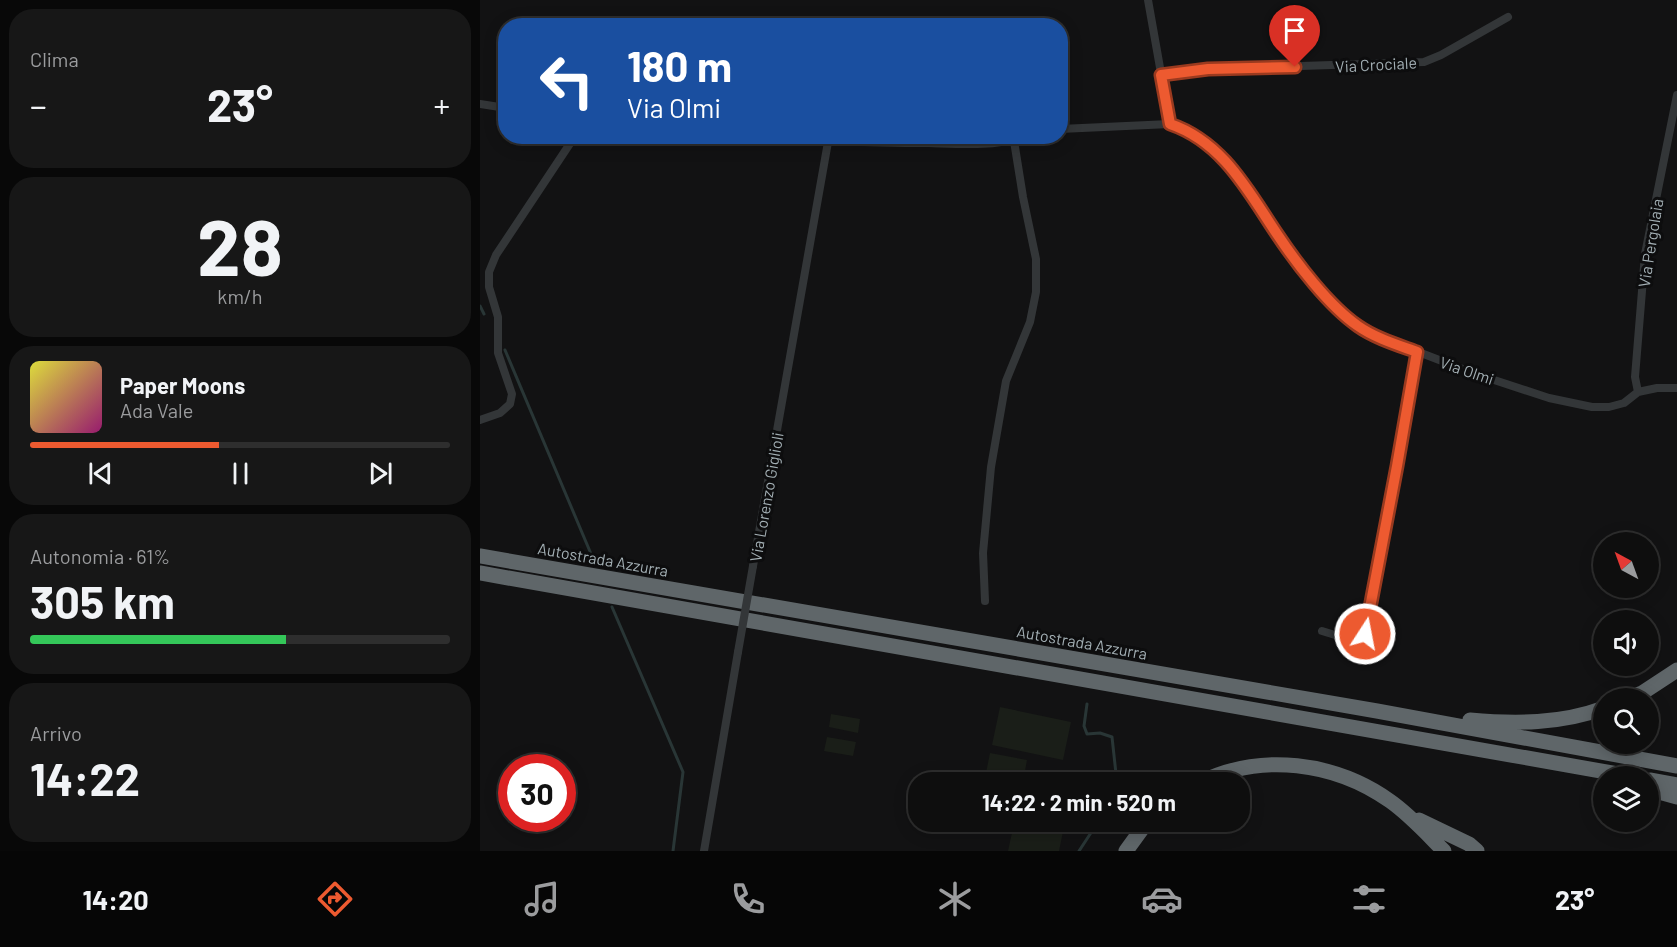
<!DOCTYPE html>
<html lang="it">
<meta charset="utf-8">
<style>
:root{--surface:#0e0e0e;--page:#171717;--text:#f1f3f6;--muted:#9b9c9e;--line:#2e2e2e;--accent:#ed5a30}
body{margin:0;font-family:Barlow,sans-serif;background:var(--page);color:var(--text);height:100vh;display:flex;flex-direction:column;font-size:22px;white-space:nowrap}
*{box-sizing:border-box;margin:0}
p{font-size:20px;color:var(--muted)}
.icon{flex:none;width:33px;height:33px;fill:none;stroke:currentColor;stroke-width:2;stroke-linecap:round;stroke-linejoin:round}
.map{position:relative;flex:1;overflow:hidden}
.details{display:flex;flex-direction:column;gap:9px;padding:9px;background:#080808;width:480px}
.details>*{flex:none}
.hud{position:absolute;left:18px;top:18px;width:570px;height:126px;border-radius:24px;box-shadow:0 3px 15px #0003,0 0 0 2px var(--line);background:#1a4fa0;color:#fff;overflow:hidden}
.needle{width:39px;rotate:319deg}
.tools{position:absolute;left:1113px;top:532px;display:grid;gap:12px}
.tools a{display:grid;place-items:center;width:66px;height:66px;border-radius:50%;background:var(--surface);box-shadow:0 3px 15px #0003,0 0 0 2px var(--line);font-size:30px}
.speed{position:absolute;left:18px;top:754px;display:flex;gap:12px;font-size:30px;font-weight:700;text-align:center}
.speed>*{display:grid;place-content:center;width:78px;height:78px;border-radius:50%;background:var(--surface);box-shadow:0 3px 15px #0003,0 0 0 2px var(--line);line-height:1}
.speed .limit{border:9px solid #d22;background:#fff;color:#111}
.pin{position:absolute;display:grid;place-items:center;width:51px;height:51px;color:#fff;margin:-62px -26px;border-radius:50% 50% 50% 0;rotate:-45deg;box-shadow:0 0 6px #0007}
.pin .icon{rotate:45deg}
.me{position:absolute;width:66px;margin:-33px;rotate:11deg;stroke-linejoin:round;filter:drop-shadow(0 0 4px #0008)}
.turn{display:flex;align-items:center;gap:21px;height:126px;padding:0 30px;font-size:27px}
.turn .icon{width:78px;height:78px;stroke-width:2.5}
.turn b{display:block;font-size:42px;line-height:51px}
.big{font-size:45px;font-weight:700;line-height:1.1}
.details .widget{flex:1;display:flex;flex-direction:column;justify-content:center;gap:9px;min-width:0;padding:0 21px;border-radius:24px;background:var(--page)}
.details .dial{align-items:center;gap:0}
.dial b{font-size:78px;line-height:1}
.song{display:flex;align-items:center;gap:18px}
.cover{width:72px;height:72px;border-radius:9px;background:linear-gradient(135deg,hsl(60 70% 55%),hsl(320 70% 35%))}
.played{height:6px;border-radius:3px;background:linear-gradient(90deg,var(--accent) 45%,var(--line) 45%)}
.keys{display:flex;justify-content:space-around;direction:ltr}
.heat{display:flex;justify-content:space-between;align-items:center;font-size:33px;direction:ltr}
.charge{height:9px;border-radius:4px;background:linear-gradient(90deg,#34c759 61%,var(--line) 0)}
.trip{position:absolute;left:428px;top:772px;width:342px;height:60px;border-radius:24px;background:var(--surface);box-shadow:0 3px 15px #0003,0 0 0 2px var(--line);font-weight:700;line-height:60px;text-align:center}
.tab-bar{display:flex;height:96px;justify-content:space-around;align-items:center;background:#060606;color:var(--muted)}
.tab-bar .icon{width:42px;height:42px}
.tab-bar .selected{color:var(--accent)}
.tab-bar b{font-size:27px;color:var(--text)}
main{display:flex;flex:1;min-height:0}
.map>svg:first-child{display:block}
.green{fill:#1a1e18}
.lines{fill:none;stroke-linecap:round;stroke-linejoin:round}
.stream{stroke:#293636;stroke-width:3}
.street{stroke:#333638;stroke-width:8}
.highway{stroke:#5f6669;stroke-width:15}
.street-bridge{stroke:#333638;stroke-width:8}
.route-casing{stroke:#9a3a1f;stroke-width:15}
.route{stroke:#ed5a30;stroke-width:10}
.labels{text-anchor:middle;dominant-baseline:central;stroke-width:6;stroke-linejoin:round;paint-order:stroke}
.street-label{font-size:16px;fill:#a3afb4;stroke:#0d0d0e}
</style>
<main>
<section class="details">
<div class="widget"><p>Clima</p>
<div class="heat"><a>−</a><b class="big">23°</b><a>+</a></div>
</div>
<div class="widget dial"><b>28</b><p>km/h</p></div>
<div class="widget">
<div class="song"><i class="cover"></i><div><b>Paper Moons</b><p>Ada Vale</p></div></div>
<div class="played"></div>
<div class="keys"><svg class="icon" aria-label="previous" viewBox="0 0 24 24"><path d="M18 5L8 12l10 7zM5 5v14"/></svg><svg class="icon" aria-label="pause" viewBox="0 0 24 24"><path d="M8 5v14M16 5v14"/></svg><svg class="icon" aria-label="next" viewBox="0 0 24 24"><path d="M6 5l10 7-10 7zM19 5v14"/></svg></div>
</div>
<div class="widget"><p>Autonomia · 61%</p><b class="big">305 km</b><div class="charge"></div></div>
<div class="widget"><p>Arrivo</p><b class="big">14:22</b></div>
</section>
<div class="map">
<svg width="1197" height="851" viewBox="0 0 1197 851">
<rect width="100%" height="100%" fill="#121213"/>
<path class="green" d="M520 707 591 722 583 760 512 745Z
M351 714 380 719 378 733 349 727Z
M347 737 376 742 373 756 344 751Z
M510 753 547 760 543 782 548 783H504Z
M503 822H585L579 851H528L533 828Z"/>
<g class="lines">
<path class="stream" d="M0 306 4 314
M25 350 114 561
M132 607 203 772 193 851
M607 704 604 726 607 734 620 733 632 737 637 783
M599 851 618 822"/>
<path class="street" d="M668 0 690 124
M681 75 728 69 944 62 961 55 1028 17
M0 104 26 108
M580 129 690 124 702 128 728 145 755 171 822 269 853 303 878 326 915 343 993 373 1069 398 1112 407H1129L1144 403 1158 392 1177 388H1197
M291 136C343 142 396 143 449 143 480 144 515 147 546 136
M1158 392 1155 377 1165 254 1197 95
M0 420 20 413 30 404 32 394 18 353V317L9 287V272L16 255 95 136
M273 566 348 142
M505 601 503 553 511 467 526 381 550 322 556 292V259L543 197 534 141
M842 631 878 642 882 639 884 634 917 466 937 352
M224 851 258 652"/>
<path class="highway" d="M0 556 897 711 1197 766
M0 573 1155 777
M1147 699 1162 693 1197 670
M990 720C1035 724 1081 724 1124 708
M1171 780 1197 785
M719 783C781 752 855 762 910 801 930 815 947 834 964 851
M1168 789 1197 797
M939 820 989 844 997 851
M646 851 667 822"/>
<path class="street-bridge" d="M258 652 273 566"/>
</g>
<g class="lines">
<g class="route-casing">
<path id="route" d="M815 67 728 69 681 75 690 124C743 142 768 191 797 234 817 264 849 306 878 326 895 338 918 345 937 352L917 466 885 634"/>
</g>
<use href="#route" class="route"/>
</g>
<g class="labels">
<g class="street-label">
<text transform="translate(896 64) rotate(-3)">Via Crociale</text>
<text transform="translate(1170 243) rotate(-81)">Via Pergolaia</text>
<text transform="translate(987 370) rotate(19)">Via Olmi</text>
<text transform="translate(286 497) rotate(-80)">Via Lorenzo Giglioli</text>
<text transform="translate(123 559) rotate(10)">Autostrada Azzurra</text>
<text transform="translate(602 642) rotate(10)">Autostrada Azzurra</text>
</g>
</g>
</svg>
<div class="tools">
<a><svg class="needle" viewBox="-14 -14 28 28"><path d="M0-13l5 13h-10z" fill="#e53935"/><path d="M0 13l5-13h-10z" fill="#9b9c9e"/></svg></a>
<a><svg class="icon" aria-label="sound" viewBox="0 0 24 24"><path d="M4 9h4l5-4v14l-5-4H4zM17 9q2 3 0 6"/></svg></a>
<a><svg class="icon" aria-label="search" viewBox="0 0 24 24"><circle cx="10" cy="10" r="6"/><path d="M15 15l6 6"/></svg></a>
<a><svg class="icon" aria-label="layers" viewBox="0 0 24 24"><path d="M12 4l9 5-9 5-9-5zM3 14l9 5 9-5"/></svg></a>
</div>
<div class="speed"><div class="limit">30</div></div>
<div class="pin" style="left:815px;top:67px;background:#d93025"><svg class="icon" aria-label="arrive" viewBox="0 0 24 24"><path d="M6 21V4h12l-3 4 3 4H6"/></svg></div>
<svg class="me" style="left:885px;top:634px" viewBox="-20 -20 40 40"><circle r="17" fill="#ed5a30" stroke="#fff" stroke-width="3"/><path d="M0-11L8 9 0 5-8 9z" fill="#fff"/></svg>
<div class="trip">14:22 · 2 min · 520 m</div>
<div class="hud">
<div class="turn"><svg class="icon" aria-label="left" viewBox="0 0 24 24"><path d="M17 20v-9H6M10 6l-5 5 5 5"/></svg><div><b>180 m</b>Via Olmi</div></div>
</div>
</div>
</main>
<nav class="tab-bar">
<b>14:20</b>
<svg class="icon selected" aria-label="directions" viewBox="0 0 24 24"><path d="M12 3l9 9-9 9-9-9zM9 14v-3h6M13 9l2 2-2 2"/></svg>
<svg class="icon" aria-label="music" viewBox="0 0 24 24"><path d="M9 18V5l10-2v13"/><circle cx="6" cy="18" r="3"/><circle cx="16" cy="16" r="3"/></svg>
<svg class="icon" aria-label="phone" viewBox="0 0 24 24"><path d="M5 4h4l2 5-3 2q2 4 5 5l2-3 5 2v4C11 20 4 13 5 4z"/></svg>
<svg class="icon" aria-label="climate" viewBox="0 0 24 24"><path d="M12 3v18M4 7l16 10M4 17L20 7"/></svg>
<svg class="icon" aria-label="car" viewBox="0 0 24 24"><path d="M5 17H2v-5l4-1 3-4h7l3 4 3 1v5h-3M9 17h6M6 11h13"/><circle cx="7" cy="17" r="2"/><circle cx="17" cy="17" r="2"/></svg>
<svg class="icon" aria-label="filters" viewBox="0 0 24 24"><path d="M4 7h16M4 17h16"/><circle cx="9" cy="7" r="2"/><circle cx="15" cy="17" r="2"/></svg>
<b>23°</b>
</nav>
